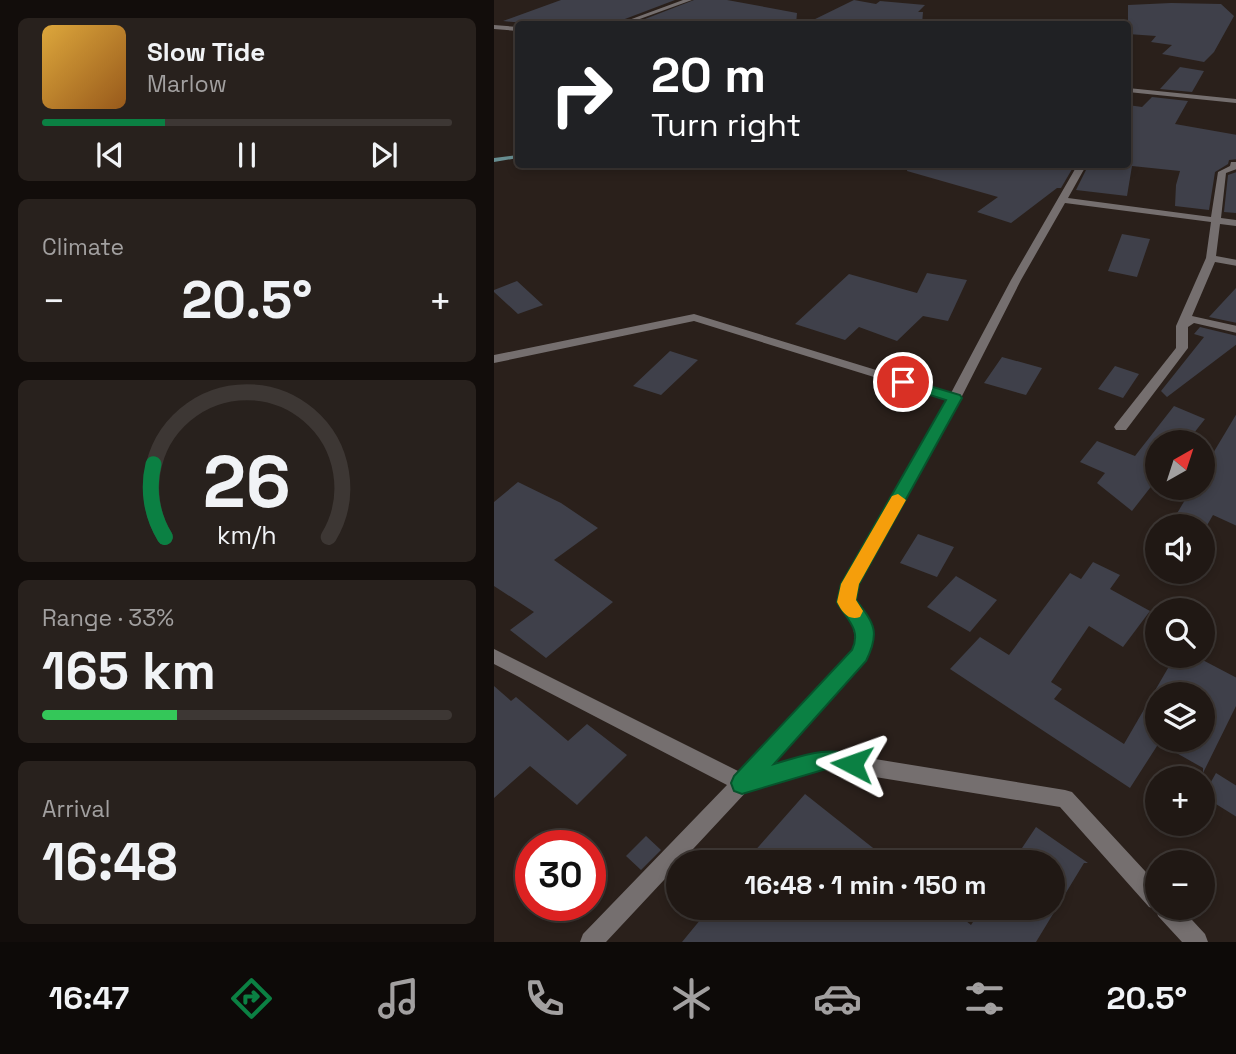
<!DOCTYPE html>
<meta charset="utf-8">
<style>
:root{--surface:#201814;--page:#28211d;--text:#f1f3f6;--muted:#a2a0a0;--line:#3d3734;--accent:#0b8043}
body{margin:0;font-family:"Space Grotesk",sans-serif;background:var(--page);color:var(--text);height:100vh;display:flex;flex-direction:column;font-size:26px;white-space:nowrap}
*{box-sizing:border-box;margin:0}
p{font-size:23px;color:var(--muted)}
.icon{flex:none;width:38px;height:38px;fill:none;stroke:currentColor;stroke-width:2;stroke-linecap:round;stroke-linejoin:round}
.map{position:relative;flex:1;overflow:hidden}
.sheet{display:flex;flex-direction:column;gap:18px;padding:18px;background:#120d0b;width:494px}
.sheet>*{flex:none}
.guide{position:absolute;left:21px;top:21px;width:616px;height:147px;border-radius:7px;box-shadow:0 4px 10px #0003,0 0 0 2px var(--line);background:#202124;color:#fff;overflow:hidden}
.needle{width:46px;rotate:39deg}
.tools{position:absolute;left:651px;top:430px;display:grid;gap:14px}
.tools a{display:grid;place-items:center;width:70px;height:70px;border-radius:50%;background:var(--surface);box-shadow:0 4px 10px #0003,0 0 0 2px var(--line);font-size:35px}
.speed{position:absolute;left:21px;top:830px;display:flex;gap:14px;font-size:35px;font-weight:700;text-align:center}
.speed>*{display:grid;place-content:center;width:91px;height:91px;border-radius:50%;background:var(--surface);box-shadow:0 4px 10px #0003,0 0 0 2px var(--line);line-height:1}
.speed .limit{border:10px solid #d22;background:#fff;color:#111}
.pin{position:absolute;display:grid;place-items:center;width:60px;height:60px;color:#fff;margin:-30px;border:4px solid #fff;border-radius:50%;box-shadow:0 2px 7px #0007}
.me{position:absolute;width:77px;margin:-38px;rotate:274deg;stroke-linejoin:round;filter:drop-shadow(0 0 5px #0008)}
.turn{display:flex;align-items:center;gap:24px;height:147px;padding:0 21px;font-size:32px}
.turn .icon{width:91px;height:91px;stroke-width:2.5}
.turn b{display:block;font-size:49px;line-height:60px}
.big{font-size:52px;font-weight:800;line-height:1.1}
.sheet .widget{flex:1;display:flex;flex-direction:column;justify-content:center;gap:10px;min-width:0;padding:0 24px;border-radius:10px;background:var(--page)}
.sheet .dial{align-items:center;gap:0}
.dial svg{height:182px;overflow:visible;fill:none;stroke:var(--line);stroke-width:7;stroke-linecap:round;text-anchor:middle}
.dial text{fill:var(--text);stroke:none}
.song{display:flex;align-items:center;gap:21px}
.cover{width:84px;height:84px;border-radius:10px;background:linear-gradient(135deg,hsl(40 70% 55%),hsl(30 70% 35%))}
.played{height:7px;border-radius:4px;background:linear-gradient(90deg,var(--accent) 30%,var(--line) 30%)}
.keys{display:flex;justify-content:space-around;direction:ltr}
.heat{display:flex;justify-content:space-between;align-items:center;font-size:38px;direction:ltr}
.charge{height:10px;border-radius:5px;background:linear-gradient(90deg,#34c759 33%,var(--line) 0)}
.trip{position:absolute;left:172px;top:850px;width:399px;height:70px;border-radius:35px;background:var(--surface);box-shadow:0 4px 10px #0003,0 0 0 2px var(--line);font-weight:800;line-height:70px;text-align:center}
.dock{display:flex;height:112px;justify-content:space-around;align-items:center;background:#0d0a08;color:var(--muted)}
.dock .icon{width:49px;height:49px}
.dock .on{color:var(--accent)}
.dock b{font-size:32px;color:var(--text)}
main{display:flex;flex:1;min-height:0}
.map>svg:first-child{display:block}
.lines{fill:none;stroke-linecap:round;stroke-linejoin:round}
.stream{fill:#688e91;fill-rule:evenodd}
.building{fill:#3f404a;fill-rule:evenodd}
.street{fill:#756f6f;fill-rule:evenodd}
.route{fill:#0b8043;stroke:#07532c;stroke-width:2}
.slow{fill:#f59e0b}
</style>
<main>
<section class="sheet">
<div class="widget">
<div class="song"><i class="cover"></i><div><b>Slow Tide</b><p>Marlow</p></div></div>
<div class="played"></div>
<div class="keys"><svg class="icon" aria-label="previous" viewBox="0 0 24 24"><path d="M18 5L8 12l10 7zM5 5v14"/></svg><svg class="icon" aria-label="pause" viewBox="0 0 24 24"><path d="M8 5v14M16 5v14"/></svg><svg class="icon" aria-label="next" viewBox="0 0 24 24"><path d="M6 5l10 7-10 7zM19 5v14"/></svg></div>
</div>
<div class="widget"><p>Climate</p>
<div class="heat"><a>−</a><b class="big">20.5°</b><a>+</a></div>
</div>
<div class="widget dial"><svg viewBox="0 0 100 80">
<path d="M14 69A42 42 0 1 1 86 69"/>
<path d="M14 69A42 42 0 0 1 9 37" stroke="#0b8043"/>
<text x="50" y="56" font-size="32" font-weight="700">26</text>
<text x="50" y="72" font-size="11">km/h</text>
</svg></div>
<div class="widget"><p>Range · 33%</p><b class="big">165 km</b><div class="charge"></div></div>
<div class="widget"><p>Arrival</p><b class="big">16:48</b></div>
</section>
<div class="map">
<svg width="743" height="942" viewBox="0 0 743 942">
<rect width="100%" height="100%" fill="#2a201b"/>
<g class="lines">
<path class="stream" d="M24 155V158L0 162V158Z"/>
</g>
<path class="building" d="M67 0H181L123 22 121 24H41L9 21Z
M200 0H233L303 13 302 24H138Z
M360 0 382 4 386 1 431 5 424 12H429L428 24H311Z
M677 3 727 4 740 16 720 52 710 62 668 54 678 45 657 42 662 36 634 34V5Z
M686 67 710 71 698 92 666 89Z
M658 97 694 101 681 124 743 135V159L735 160 734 164 721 172 715 210 681 206 682 185 686 171 638 166 633 196 582 190 595 164H634V105L648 107Z
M414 164H581L567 188H563L517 223 483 212 504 197 413 171Z
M743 172V213L730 212 734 175Z
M628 234 656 239 643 277 614 271Z
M433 273 473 280 454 321 429 316 403 341 365 327 351 340 301 324 355 274 423 293Z
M23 281 49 305 24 314 0 292V290Z
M743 287V323L715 317Z
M706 327 743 336V344L673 397 667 391 710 337 700 334Z
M176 351 204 360 167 395 139 386Z
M508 357 548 368 532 395 490 383Z
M621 366 645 374 629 398 604 389Z
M680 406 711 419 692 443H663V479L638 511 603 483 611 473 586 462 603 441 641 456Z
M743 413V526L719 515 712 527H675L698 488H709V470Z
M24 482 67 503 104 528 60 560 119 602 52 658 16 630 40 612 0 586V502Z
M424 534 460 547 443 577 406 563Z
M599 562 626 575 616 589 656 611 629 647 595 626 557 682 568 689 560 699 630 744 681 656H701L743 678V704L709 773V768L663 742V746L636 788 456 669 486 637 515 655 576 573 587 579ZM663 695H709V740H663Z
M462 576 503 600 476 632 433 607Z
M0 686 17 701 22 697 74 741 93 724 133 755 83 805 36 766 0 798Z
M722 773 743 786V817L709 796Z
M311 794 398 863H250Z
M542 827 594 863H590L542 942H188L216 908H456L477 925 488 908H558V863H518Z
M152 836 167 850 147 870 132 856Z"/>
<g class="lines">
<path class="street" d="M189 0H198L132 24H124Z
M0 25 24 27V31L0 29Z
M634 88 743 99V103L634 92Z
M737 162H743V169L732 173 727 218 743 220V226L726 224 722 256 743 260V266L721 262 698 316 743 326V333L700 323 694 327V348L632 430H622L620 427 622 424 682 348V326L712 258 717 222 571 203 527 280 467 398 365 584 360 601C376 621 383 636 371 660L275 767 332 751 571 790 578 792 663 884V908H687L711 934 714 942H688L664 916 662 909 655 907 566 807 332 769 254 790 186 863H184V865L112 942H86L89 934 233 785 0 664V649L246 772 358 651C366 629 354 620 344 602L349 584 454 400 200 321 0 363V355L200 314 457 393 517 280 584 164H593L574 198 717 217 724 172 736 166Z"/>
</g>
<path class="route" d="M409 378 466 395 468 398 365 584 362 600C381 624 386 633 372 661L280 764C311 755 334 745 366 757L369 764 366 771 358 774 332 769 248 794 240 791 237 783 240 776 358 650C368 629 352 619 343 602L347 584 452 400 404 385 402 382Z"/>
<path class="slow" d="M404 494 412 500 365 584 362 600 369 611 366 617C354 621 348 612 343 602L347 584 398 496Z"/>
</svg>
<div class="tools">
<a><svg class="needle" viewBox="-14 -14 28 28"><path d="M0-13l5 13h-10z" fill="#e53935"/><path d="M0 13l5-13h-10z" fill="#a2a0a0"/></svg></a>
<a><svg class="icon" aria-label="sound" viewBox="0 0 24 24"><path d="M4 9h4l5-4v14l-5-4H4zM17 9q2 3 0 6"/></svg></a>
<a><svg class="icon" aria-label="search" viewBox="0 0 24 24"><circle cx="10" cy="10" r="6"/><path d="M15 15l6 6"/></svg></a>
<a><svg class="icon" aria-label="layers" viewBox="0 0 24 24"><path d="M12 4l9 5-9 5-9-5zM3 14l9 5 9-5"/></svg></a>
<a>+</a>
<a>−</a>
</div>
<div class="speed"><div class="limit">30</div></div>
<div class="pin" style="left:409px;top:382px;background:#d93025"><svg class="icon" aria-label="arrive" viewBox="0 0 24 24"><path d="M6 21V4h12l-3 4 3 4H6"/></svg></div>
<svg class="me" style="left:358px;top:764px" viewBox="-20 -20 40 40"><path d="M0-17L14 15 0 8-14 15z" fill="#0b8043" stroke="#fff" stroke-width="4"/></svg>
<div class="trip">16:48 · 1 min · 150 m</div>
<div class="guide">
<div class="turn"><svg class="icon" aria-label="right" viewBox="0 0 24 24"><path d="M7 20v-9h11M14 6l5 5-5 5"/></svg><div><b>20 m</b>Turn right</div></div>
</div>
</div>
</main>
<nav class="dock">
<b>16:47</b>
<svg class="icon on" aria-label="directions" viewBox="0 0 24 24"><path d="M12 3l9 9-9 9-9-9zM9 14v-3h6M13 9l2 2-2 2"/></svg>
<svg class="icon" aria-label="music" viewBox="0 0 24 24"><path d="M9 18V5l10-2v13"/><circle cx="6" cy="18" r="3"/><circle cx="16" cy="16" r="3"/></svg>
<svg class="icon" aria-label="phone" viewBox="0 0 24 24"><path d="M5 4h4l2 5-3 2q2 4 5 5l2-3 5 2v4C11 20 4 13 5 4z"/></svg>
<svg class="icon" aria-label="climate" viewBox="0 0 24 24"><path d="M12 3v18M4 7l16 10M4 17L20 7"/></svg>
<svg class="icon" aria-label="car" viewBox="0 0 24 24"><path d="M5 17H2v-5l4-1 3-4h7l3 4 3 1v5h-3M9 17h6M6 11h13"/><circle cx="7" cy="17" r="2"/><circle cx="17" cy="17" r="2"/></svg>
<svg class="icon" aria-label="filters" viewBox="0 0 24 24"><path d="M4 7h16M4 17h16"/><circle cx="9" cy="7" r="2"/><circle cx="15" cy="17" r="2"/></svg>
<b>20.5°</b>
</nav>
